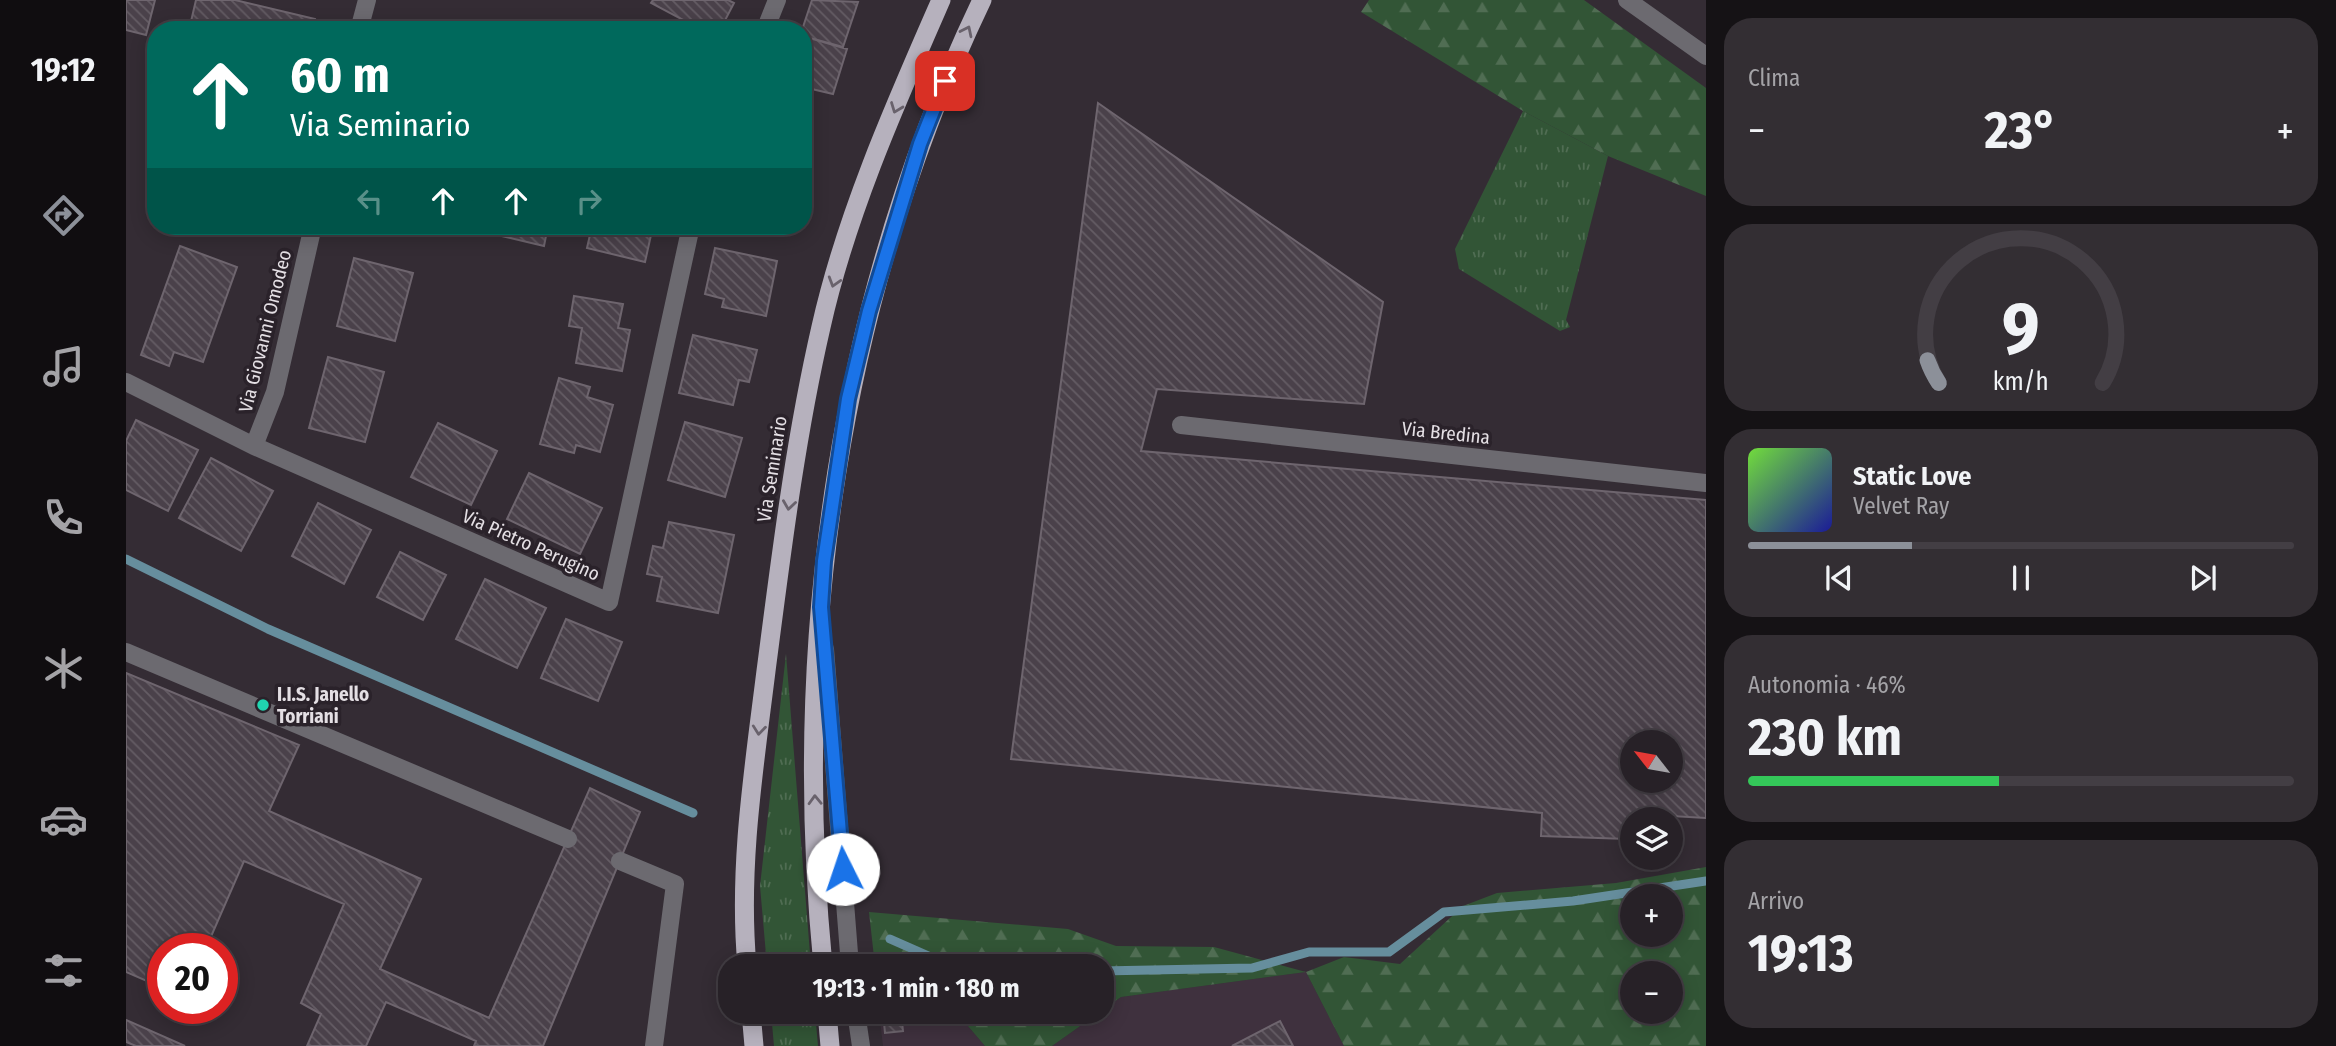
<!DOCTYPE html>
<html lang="it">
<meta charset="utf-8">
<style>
:root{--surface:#272127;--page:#332e33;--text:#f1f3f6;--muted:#a4a3a7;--line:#433e44;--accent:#8c9099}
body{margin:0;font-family:"Fira Sans Condensed",sans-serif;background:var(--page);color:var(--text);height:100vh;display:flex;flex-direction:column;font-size:26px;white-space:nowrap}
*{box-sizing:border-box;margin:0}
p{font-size:23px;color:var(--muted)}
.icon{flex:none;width:38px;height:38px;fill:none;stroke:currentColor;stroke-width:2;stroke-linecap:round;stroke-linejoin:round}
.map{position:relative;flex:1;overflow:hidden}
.side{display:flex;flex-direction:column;gap:18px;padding:18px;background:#151215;width:630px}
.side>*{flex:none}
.top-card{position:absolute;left:21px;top:21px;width:665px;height:214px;border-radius:28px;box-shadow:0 4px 18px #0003,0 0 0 2px var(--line);background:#00695c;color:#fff;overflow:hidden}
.needle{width:46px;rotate:301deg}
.controls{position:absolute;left:1494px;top:730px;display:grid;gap:14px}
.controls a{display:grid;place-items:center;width:63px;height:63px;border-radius:50%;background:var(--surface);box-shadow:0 4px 18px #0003,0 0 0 2px var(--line);font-size:35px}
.speed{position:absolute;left:21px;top:933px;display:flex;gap:14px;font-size:35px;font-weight:700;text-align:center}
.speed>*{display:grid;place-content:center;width:91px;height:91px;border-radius:50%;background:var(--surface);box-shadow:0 4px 18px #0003,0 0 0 2px var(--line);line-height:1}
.speed .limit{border:10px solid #d22;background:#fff;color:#111}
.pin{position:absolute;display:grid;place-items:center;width:60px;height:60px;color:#fff;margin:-30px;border-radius:14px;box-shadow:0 4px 10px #0006}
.me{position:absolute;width:77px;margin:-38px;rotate:356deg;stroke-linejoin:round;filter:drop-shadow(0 0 5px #0008)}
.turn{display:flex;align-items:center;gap:24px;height:147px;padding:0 28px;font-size:32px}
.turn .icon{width:91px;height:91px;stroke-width:2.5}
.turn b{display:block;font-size:49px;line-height:60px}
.lanes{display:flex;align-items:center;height:66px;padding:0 28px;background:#0003;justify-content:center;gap:35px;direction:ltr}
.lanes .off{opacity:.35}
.big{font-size:52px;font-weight:700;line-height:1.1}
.side .widget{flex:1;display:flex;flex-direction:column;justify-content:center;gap:10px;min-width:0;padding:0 24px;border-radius:28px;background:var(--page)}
.side .dial{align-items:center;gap:0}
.dial svg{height:182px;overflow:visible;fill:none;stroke:var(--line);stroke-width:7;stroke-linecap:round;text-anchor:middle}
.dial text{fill:var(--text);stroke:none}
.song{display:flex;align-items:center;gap:21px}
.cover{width:84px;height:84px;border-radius:10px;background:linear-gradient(135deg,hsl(100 70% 55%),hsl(240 70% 35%))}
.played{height:7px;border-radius:4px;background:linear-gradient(90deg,var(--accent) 30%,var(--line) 30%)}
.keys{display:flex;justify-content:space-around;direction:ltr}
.heat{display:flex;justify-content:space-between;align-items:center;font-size:38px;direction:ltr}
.charge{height:10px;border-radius:5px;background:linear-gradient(90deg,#34c759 46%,var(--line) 0)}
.trip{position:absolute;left:592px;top:954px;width:396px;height:70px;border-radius:28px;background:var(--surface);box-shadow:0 4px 18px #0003,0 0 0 2px var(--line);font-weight:700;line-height:70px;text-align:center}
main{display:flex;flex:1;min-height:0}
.dock{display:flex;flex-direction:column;width:126px;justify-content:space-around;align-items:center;background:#100d10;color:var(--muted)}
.dock .icon{width:49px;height:49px}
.dock .on{color:var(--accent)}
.dock b{font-size:32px;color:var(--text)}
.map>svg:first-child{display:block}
.commercial{fill:#3f313e}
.grass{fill:url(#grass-tufts)}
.forest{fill:url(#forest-firs);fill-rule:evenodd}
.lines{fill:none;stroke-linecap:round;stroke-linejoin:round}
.stream{stroke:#668e9d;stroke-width:9}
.building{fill:url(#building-back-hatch);stroke:#6e656e;stroke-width:2;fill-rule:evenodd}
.service{stroke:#6c6a70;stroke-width:18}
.minor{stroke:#6c6a70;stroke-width:18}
.tertiary{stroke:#6c6a70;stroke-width:18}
.trunk{stroke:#b6b1bd;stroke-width:19}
.oneway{stroke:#69626c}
.route-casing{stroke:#114b97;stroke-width:18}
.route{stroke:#1a73e8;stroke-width:12}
.poi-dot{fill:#20d5b0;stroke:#2a222a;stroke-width:2.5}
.labels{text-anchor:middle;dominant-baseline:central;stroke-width:7;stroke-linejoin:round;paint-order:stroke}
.street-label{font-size:19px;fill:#e4dfe4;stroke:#2a222a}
.poi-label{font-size:19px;font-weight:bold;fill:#e4dfe4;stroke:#2a222a;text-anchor:start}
</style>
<main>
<nav class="dock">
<b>19:12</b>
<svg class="icon on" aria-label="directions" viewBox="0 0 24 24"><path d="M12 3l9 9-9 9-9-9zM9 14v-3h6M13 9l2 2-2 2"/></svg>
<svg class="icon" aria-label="music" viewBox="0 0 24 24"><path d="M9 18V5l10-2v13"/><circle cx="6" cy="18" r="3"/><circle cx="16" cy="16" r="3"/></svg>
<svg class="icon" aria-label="phone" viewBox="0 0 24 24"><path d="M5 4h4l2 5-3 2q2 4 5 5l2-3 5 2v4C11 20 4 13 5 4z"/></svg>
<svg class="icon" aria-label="climate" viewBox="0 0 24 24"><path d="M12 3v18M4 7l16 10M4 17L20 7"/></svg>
<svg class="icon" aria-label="car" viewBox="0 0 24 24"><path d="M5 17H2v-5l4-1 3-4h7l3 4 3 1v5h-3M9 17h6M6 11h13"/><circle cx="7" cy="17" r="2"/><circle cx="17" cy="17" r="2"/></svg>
<svg class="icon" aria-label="filters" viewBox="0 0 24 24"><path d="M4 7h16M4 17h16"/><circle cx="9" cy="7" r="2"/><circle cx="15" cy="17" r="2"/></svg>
</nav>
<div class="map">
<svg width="1580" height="1046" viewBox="0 0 1580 1046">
<defs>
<pattern id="grass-tufts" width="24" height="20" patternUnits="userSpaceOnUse" patternTransform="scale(1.75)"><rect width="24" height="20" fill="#325536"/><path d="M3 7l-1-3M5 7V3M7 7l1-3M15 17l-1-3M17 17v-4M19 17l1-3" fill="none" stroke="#506d53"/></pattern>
<pattern id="forest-firs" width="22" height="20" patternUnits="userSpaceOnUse" patternTransform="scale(1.75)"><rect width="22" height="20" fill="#325536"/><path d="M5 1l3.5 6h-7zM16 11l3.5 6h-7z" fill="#506d53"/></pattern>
<pattern id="building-back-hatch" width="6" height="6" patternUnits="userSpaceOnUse" patternTransform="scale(1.75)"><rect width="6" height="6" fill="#4a414a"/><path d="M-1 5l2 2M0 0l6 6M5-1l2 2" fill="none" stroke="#645c64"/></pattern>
</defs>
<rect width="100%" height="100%" fill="#342c34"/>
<path class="commercial" d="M1180 972 1218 1046H926L995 997Z
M753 1012H830L859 1046H757Z"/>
<path class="grass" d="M1397 111 1482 156 1440 320 1444 327 1434 331 1333 269 1329 249Z
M660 654 685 966H641L634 886Z
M645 1012H689L692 1046H648Z"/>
<path class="forest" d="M1243 0H1458L1580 88V196L1482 156 1397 111 1235 12Z
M1580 867V1046H1218L1180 972 995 997 975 1011V966H749L743 912 942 929 990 946 1088 947 1180 972 1218 957 1274 964 1337 906 1371 893 1490 883ZM1507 896H1545V934H1507ZM1507 973H1545V1012H1507Z
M830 1012H974L926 1046H859Z"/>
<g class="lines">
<path class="stream" d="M0 559 142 629 567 813
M764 939 823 965 857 966
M975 971 1126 968 1183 952H1263L1318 912 1447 901 1580 881"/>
</g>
<path class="building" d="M0 0H29L20 35 0 30Z
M70 0H109L189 19 187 30H63Z
M527 0H602L608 3 594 30H576L525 3Z
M686 0 732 2 717 47 677 36 676 30Z
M680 37 721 49 707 94 677 87Z
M972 103 1257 302 1238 404 1031 389 1015 451 1580 500V818L1511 814 1501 839 1415 836 1416 813 885 759ZM1507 742H1545V780H1507Z
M243 226H286L284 234Z
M351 226H422L418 246 350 230Z
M466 226H527L519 262 461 248Z
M626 226H662L660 235Z
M54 246 111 267 77 362 48 352 43 366 15 355Z
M589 248 651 261 640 316 596 307 598 299 579 294Z
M228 258 287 273 269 341 211 326Z
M448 296 497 304 492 328 504 330 496 371 450 363 456 328 443 326Z
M567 335 631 350 623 382 613 380 607 405 553 393Z
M202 357 258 372 239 442 183 428Z
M433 378 464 387 461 397 487 405 474 452 450 445 448 453 414 444Z
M10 420 72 450 42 511 0 490V441Z
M559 422 616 438 599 497 542 480Z
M312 423 371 451 345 505 285 477Z
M85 458 147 491 115 551 53 518Z
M403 473 476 508 454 554 381 519Z
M192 503 245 530 218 584 166 556Z
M543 522 608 535 592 613 531 601 536 577 521 574 527 546 537 548Z
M274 552 320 575 297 620 251 597Z
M359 579 420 608 391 668 330 639Z
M440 619 496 642 472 701 415 678Z
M0 673 173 745 143 811 295 879 254 969 363 1018 464 788 514 812 417 1046H348L350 1041 260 1002 240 1046H181L195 1014 175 1003 218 904 118 861 80 948H37V988L0 972Z
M757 1012H775L777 1031 759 1033Z
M0 1020 59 1046H10L0 1042Z
M1154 1021 1167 1046H1106Z"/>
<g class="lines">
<path class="service" d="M1055 425 1580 483
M699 649 724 966
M0 652 442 839
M494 861 549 884 528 1046
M730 1012 735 1046"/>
<path class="minor" d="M233 30 241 0
M639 30 651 0
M0 382 128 446 483 602 565 226
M128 446 149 392 187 226"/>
<path class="tertiary" d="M1501 0 1580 56"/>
<path class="trunk" d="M621 966C612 868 628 768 640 671 655 556 669 440 695 327 720 215 769 105 815 0
M697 966C665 638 713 298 856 0
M625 1012 628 1046
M701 1012 704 1046"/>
</g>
<defs><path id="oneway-chevron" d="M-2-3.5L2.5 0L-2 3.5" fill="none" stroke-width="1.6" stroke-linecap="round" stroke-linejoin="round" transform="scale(1.75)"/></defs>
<g class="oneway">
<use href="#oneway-chevron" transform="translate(841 31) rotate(-64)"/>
<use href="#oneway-chevron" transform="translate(770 108) rotate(111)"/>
<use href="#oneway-chevron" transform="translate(708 282) rotate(107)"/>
<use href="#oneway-chevron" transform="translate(663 505) rotate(98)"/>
<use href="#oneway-chevron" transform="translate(633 730) rotate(96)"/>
<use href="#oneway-chevron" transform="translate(689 800) rotate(-92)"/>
</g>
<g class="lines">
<g class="route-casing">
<path id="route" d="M717 869 695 607 698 561 722 399 743 311 794 144 819 81"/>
</g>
<use href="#route" class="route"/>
</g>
<circle class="poi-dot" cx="137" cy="705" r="7"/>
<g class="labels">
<g class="street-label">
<text transform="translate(139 331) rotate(-76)">Via Giovanni Omodeo</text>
<text transform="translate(1320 433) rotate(6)">Via Bredina</text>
<text transform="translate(646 469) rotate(-81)">Via Seminario</text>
<text transform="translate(405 545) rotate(24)">Via Pietro Perugino</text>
</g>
<g class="poi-label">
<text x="151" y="694">I.I.S. Janello<tspan x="151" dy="22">Torriani</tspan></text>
</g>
</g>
</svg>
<div class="controls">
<a><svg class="needle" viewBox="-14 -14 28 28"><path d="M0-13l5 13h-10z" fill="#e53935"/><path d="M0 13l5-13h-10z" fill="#a4a3a7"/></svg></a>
<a><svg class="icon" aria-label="layers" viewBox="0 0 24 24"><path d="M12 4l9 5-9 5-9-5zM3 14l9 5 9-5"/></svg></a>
<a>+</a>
<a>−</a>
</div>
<div class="speed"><div class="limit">20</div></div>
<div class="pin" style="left:819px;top:81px;background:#d93025"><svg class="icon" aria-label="arrive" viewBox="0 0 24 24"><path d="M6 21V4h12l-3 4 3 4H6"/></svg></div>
<svg class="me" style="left:717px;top:869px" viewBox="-20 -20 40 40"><circle r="19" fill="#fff"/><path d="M0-13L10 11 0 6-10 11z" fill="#1a73e8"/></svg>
<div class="trip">19:13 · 1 min · 180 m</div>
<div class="top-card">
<div class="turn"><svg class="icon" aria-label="ahead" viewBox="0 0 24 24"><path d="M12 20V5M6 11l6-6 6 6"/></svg><div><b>60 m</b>Via Seminario</div></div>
<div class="lanes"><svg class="icon off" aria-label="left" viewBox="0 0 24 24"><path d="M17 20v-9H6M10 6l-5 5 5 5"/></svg><svg class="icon" aria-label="ahead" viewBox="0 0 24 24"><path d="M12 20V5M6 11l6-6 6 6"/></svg><svg class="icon" aria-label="ahead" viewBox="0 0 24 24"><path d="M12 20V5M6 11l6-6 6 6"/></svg><svg class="icon off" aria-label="right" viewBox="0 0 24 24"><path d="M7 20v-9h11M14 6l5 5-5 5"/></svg></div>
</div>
</div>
<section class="side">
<div class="widget"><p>Clima</p>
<div class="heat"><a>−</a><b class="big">23°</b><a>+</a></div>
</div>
<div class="widget dial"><svg viewBox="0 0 100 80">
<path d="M14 69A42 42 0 1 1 86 69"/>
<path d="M14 69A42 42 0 0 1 9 59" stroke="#8c9099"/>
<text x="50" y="56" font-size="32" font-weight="700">9</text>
<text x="50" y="72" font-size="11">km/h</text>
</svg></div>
<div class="widget">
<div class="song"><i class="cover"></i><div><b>Static Love</b><p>Velvet Ray</p></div></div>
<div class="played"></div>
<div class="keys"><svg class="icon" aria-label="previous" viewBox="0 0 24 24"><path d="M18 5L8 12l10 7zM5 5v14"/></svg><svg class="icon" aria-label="pause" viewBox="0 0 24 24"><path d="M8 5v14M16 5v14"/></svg><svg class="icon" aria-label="next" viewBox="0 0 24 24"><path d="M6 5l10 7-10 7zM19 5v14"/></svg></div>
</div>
<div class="widget"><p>Autonomia · 46%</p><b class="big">230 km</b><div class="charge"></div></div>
<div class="widget"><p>Arrivo</p><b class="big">19:13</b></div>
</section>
</main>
